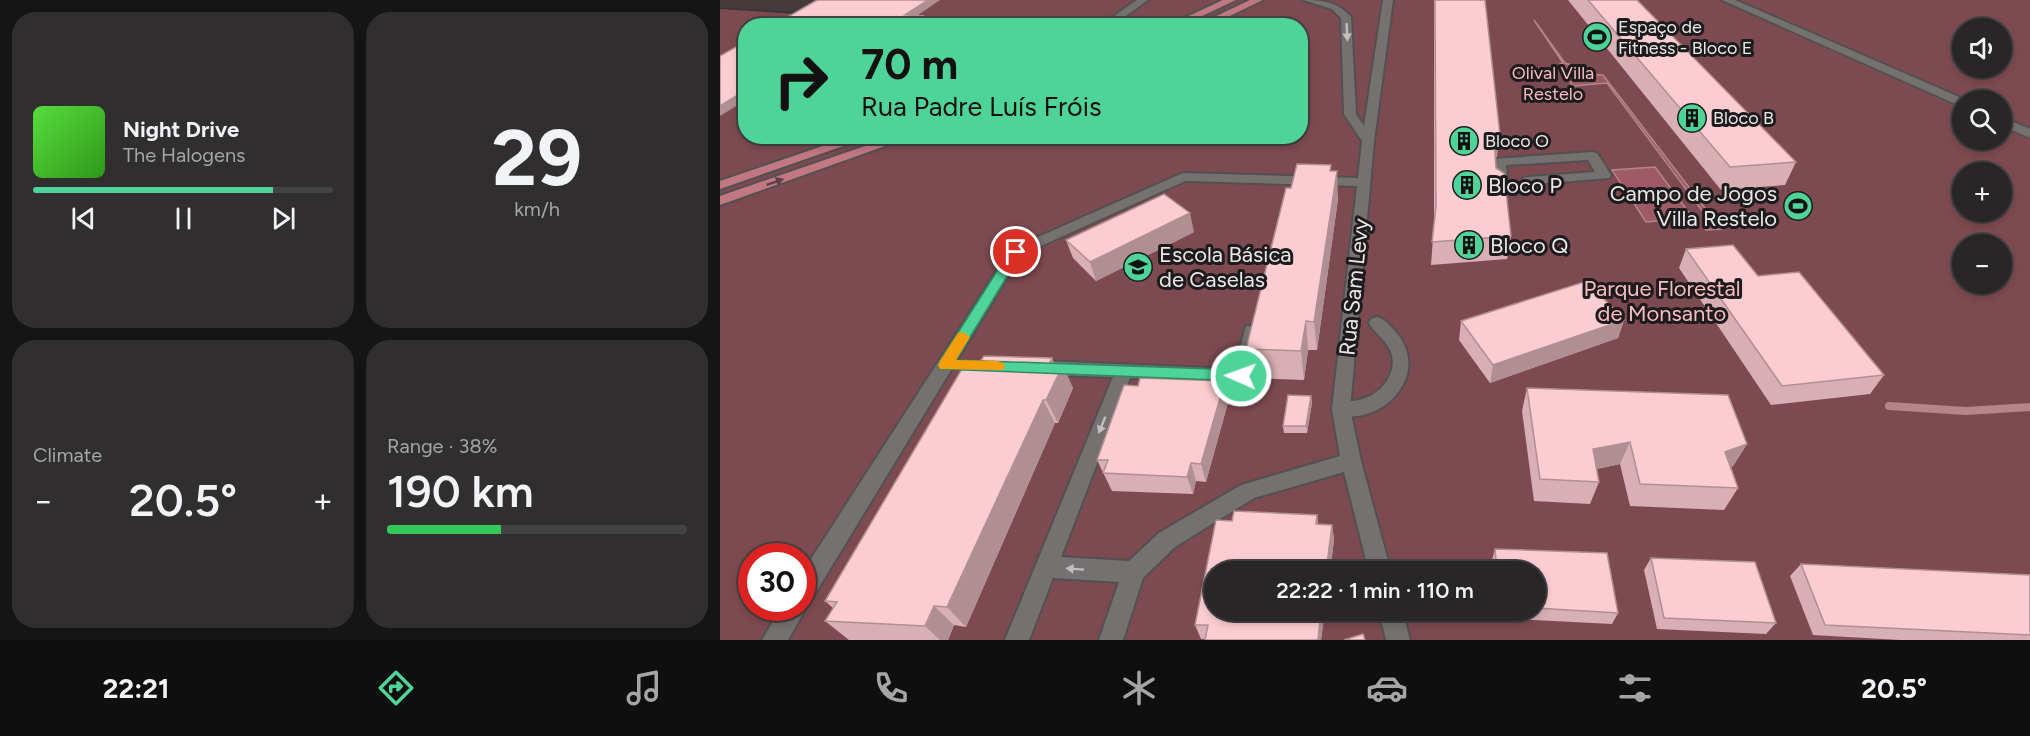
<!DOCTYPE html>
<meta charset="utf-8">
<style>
:root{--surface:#282627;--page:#302e2f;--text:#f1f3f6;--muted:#a5a5a7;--line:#444344;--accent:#4ed399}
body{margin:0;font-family:Figtree,sans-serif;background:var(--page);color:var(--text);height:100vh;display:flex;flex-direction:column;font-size:22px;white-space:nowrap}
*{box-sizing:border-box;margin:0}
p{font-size:20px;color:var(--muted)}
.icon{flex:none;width:33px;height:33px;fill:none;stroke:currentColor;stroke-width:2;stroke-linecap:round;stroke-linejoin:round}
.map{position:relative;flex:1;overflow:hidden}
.sheet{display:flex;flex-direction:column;gap:12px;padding:12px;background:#161515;width:720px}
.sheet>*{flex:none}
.top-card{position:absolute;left:18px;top:18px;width:570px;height:126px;border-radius:24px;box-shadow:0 3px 9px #0003,0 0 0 2px var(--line);background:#4ed399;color:#111;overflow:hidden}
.buttons{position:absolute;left:1232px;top:18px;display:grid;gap:12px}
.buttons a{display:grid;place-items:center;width:60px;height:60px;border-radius:50%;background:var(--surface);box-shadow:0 3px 9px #0003,0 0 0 2px var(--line);font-size:30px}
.speed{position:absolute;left:18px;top:543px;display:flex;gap:12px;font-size:30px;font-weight:700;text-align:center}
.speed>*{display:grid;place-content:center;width:78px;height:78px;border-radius:50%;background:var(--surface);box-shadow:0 3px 9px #0003,0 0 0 2px var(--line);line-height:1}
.speed .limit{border:9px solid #d22;background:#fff;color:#111}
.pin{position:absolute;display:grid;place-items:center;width:51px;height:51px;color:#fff;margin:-26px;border:3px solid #fff;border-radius:50%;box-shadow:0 2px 6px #0007}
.me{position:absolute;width:66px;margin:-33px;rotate:272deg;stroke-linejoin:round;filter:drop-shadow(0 0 4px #0008)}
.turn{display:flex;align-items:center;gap:21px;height:126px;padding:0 24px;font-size:27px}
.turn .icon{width:78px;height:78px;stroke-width:2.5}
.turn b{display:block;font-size:42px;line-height:51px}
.big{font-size:45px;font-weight:600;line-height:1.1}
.sheet .card{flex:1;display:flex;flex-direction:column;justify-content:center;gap:9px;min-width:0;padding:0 21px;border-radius:24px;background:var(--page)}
.sheet .dial{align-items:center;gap:0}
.dial b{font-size:78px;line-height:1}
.song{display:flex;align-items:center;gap:18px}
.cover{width:72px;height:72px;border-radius:9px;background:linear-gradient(135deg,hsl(110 70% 55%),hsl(110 70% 35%))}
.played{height:6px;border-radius:3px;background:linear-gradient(90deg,var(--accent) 80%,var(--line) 80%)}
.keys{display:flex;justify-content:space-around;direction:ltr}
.heat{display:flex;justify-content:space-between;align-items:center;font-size:33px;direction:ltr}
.charge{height:9px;border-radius:4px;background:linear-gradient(90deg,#34c759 38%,var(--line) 0)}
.sheet .tiles{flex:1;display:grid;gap:12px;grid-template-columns:repeat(2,1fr)}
.trip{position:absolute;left:484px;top:561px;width:342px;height:60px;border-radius:30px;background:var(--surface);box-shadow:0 3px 9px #0003,0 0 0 2px var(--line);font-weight:600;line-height:60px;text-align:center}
.dock{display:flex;height:96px;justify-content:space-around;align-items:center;background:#100f10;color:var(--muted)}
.dock .icon{width:42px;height:42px}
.dock .active{color:var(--accent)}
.dock b{font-size:27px;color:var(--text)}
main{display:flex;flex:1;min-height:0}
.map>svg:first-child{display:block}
.built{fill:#443a3b}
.green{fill:#7d4a51;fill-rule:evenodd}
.water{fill:#9f5b65;stroke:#b5858c;stroke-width:1.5}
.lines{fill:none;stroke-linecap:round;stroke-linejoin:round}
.stream{stroke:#b5858c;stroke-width:8}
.service-casing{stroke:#535050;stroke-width:4}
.pedestrian-casing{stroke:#535050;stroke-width:4}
.minor-casing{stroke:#535050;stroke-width:4}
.primary-casing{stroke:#535050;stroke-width:4}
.service{fill:#757171;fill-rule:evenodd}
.pedestrian{fill:#757171;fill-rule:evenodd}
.minor{fill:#757171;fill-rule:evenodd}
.primary{fill:#c17883;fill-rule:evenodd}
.wall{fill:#d8afb4}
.shaded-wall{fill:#b08f92}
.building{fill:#fbccd1;stroke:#b08f92;stroke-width:1.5}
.oneway{fill:#c0bebe}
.oneway2{fill:#5f4045}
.route{fill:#4ed399;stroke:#338963;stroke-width:1.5}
.slow{fill:#f59e0b}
.labels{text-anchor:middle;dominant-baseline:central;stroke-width:6;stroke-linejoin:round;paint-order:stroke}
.far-poi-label{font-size:18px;fill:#e9e7e7;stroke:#1d1b1c;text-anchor:start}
.far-park-label{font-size:18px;fill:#f9bbc2;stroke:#1d1b1c}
.poi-label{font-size:22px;fill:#e9e7e7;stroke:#1d1b1c;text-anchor:start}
.street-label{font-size:22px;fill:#e9e7e7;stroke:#1d1b1c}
.park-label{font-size:22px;fill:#f9bbc2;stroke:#1d1b1c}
</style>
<main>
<section class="sheet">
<div class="tiles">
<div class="card">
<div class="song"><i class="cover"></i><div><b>Night Drive</b><p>The Halogens</p></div></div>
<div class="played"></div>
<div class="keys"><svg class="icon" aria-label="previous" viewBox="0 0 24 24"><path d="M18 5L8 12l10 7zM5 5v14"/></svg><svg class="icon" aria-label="pause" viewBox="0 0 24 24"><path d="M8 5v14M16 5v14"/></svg><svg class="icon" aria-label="next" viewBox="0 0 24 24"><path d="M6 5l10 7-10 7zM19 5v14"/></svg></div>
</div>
<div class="card dial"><b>29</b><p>km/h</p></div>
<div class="card"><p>Climate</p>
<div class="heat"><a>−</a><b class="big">20.5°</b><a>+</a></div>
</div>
<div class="card"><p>Range · 38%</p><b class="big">190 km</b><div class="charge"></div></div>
</div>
</section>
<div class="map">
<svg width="1310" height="640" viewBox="0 0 1310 640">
<rect width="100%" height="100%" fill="#363334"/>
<path class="built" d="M0 0H136L114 14 0 8Z"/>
<path class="green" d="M136 0H1310V640H0V9L111 16ZM26 26H580V136H26ZM1242 28H1281V68H1242ZM1242 100H1281V140H1242ZM1242 172H1281V212H1242ZM1242 244H1281V284H1242ZM32 556H82V608H32ZM495 572H816V610H495Z"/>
<path class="water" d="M814 20 845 63 858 67 863 74 883 75 1001 229 986 230 983 226 992 224 887 83 853 86 846 77 844 78V71L840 64 843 63Z
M935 167 973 218 926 222 892 170Z"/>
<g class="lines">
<path class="stream" d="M1169 406 1246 411 1310 407"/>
<g class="service-casing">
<path id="service" d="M1002 0H1015L1246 100H1242V106L1238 105Z
M1281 117 1310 129V138L1281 125Z
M657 317C665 319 669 325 675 331 714 375 660 429 614 414L612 409 614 404C624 401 633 402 642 399 662 394 681 369 669 348 664 339 654 332 649 323L651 319Z"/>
</g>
<g class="pedestrian-casing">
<path id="pedestrian" d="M872 152 877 153 891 175 889 178 816 184 815 191C804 193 783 197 775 190L773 162 774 159ZM868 160 875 172 808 177 803 178 802 185 788 186 786 165Z"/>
</g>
<g class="minor-casing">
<path id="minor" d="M417 0H428L392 26H380Z
M583 0C603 0 618 2 631 17L636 114 644 126 663 0H673L654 141 630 409 641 461 671 572H649L624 472 534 498 455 547 423 578 403 640H379L399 582 333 578 309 640H285L393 377 324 375 318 373 315 368 318 363 324 361 514 369 526 326H538L540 330 527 381 521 383 410 378 341 557 409 561 439 533 521 485 620 456 612 409 637 186 465 181 301 255 90 602 84 604 86 608 68 640H42L61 608H82V573L291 249 463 173 638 178 642 141 624 114 621 18 612 9Z
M659 610H682L690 640H666Z"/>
</g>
<g class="primary-casing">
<path id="primary" d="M503 0H516L461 26H447Z
M530 0H543L489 26 477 25Z
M132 136H152L0 189V181Z
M174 136H193L0 205V196Z"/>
</g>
<use href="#service" class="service"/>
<use href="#pedestrian" class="pedestrian"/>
<use href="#minor" class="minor"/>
<use href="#primary" class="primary"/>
</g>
<path class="wall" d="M714 0H765L777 157 775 158 776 168 791 236 787 259 711 265 714 224Z
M848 0H917L1076 162 1065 185 1001 190Z
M612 171 618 199 597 350H588L584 380 531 378 526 349 571 188Z
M474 232 376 281 353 258 346 240Z
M966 249 1164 375 1150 394 1051 405 959 268Z
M904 320 898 338 770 383 739 340 741 321Z
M332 358 335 365 353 388 338 423H335L246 627 234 625 228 640H129L105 621 113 608 105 601 259 363Z
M807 388 1027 444 1013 466 1011 467 1018 488 1004 510 910 506 900 464 876 469 879 482 870 504 814 501 802 411Z
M591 396 592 403 587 433H564L563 426Z
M509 399 486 482 476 481 473 494 392 491 377 460Z
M514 511 597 515 598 524 612 525 614 540 610 572H495V610H605L601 640H485V639H481L475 625 496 520 512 521Z
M775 549 898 613 892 624 776 618V610H816V572H773L772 560Z
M931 558 1056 623 1046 634 937 629 924 570Z
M1081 564 1310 575V640H1180L1093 635 1070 576Z"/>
<path class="shaded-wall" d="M208 0H220L188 22 185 15Z
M203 16 206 23 202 26H190Z
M26 90V100L0 116V106Z
M780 135 777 157 771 161 774 139Z
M617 171 618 199 597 350 594 322Z
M470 213 474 232 376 281 370 262Z
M904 320 898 338 770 383 773 365Z
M586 321 588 350 584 380 581 351Z
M332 358 339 373 343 365 353 388 338 423 326 400 329 365Z
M505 381 509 399 486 482 481 464Z
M591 396 592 403 587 433 586 426Z
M323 400 335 423 246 627 227 607Z
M910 442 900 464 864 472 873 449Z
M1027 444 1013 466 992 474 1005 452Z
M471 463 476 481 473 494 467 477Z
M612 525 614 540 610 572H606Z
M214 606 234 625 228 640H220L205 626Z
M601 610H605L601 640H598Z"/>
<path class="building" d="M97 0H208L185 15 203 16 190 26H52Z
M715 0H765L780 135 774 139 776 168 784 173 791 236 712 242 716 206Z
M868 0H917L1076 162 1010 167Z
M26 41V90L0 106V56Z
M577 164 611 165 610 171H617L594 322 586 321 581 351 526 349 566 188H571Z
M444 194 470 213 370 262 346 240Z
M1013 245 1038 276 1079 272 1164 375 1062 386 966 249Z
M867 281 904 320 773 365 741 321Z
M264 356 332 358 329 365H343L326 400H323L227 607 214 606 205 626 105 621 117 602 105 601 246 362 259 363Z
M420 378 505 381 481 464 471 463 467 477 383 473 388 460H377L404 385 418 386Z
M807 388 1008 395 1027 444 1005 452 1018 488 920 484 910 442 873 449 879 482 820 479Z
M568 395 591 396 586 426H563Z
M514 511 597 515 596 524 612 525 606 572H495V610H601L598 640H485L488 625H475L496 520 512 521Z
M775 549 887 553 898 613 816 608V572H777Z
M931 558 1035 562 1056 623 944 618Z
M1081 564 1310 575V635L1105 625Z
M643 634 645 640H624Z"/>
<defs><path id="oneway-solid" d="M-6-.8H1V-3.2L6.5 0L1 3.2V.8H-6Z" transform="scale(1.5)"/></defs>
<g class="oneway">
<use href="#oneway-solid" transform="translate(627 32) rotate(87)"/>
<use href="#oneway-solid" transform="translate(382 425) rotate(112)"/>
<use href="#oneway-solid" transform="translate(355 569) rotate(-176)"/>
</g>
<use class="oneway2" href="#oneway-solid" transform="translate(55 182) rotate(-19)"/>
<path class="route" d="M296 248 302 252 236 360 521 370 526 372 528 376 526 380 521 381 220 369 218 365 220 361 291 249Z"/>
<path class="slow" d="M243 332 250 337 236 360 278 361 283 363 285 366 283 370 220 369 218 365 220 361 238 333Z"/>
<defs>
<g id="stadium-disc" transform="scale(1.5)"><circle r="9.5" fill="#4ed399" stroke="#1d1b1c"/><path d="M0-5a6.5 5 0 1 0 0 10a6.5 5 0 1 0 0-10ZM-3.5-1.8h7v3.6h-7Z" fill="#111"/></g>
<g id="building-disc" transform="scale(1.5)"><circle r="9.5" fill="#4ed399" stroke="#1d1b1c"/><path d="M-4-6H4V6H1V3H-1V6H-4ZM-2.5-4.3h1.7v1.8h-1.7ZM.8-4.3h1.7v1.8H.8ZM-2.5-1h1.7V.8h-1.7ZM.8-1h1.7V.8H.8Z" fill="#111"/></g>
<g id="school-disc" transform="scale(1.5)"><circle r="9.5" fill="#4ed399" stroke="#1d1b1c"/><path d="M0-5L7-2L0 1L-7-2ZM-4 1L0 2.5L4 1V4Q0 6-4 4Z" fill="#111"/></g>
</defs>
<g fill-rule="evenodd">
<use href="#stadium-disc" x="877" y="37"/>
<use href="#building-disc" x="972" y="118"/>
<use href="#building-disc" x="744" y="141"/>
<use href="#building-disc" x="747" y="185"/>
<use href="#stadium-disc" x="1078" y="206"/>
<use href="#building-disc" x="749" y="245"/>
<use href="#school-disc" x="418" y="267"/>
</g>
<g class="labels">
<g class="far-poi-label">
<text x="898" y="27">Espaço de<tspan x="898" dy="21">Fitness - Bloco E</tspan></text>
<text x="993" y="118">Bloco B</text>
<text x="765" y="141">Bloco O</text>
</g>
<g class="far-park-label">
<text x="833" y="73">Olival Villa<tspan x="833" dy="21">Restelo</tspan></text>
</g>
<g class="poi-label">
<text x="768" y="185">Bloco P</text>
<text x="1057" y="193" text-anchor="end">Campo de Jogos<tspan x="1057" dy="25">Villa Restelo</tspan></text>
<text x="770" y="245">Bloco Q</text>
<text x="439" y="254">Escola Básica<tspan x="439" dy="25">de Caselas</tspan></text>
</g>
<g class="street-label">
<text transform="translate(634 287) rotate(-84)">Rua Sam Levy</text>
</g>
<g class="park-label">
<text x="942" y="288">Parque Florestal<tspan x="942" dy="25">de Monsanto</tspan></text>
</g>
</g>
</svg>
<div class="buttons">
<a><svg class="icon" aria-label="sound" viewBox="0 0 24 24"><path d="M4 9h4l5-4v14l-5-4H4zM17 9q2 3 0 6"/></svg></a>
<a><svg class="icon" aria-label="search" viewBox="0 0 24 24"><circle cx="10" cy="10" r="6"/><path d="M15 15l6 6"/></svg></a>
<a>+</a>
<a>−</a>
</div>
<div class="speed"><div class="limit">30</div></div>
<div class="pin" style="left:296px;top:252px;background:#d93025"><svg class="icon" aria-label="arrive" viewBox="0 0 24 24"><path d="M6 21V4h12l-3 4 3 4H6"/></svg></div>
<svg class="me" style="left:521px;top:376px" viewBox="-20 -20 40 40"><circle r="17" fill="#4ed399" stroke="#fff" stroke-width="3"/><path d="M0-11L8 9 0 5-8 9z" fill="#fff"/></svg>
<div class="trip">22:22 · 1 min · 110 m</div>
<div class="top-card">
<div class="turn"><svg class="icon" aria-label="right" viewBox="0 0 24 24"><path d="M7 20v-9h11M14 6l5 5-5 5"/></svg><div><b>70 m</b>Rua Padre Luís Fróis</div></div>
</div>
</div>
</main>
<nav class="dock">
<b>22:21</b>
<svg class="icon active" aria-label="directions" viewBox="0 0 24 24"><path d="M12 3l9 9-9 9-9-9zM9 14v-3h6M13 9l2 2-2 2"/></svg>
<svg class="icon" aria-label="music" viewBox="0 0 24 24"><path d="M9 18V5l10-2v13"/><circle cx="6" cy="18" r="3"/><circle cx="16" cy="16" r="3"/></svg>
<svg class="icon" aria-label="phone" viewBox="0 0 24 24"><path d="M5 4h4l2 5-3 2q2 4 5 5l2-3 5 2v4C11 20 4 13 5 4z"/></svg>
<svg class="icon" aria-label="climate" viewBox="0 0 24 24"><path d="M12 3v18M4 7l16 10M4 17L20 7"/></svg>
<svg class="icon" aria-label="car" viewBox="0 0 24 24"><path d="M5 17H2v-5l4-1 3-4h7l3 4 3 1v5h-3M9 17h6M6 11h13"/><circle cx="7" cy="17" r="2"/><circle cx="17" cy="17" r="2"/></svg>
<svg class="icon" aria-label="filters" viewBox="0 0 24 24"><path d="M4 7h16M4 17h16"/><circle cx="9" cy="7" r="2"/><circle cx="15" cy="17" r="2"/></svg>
<b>20.5°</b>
</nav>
